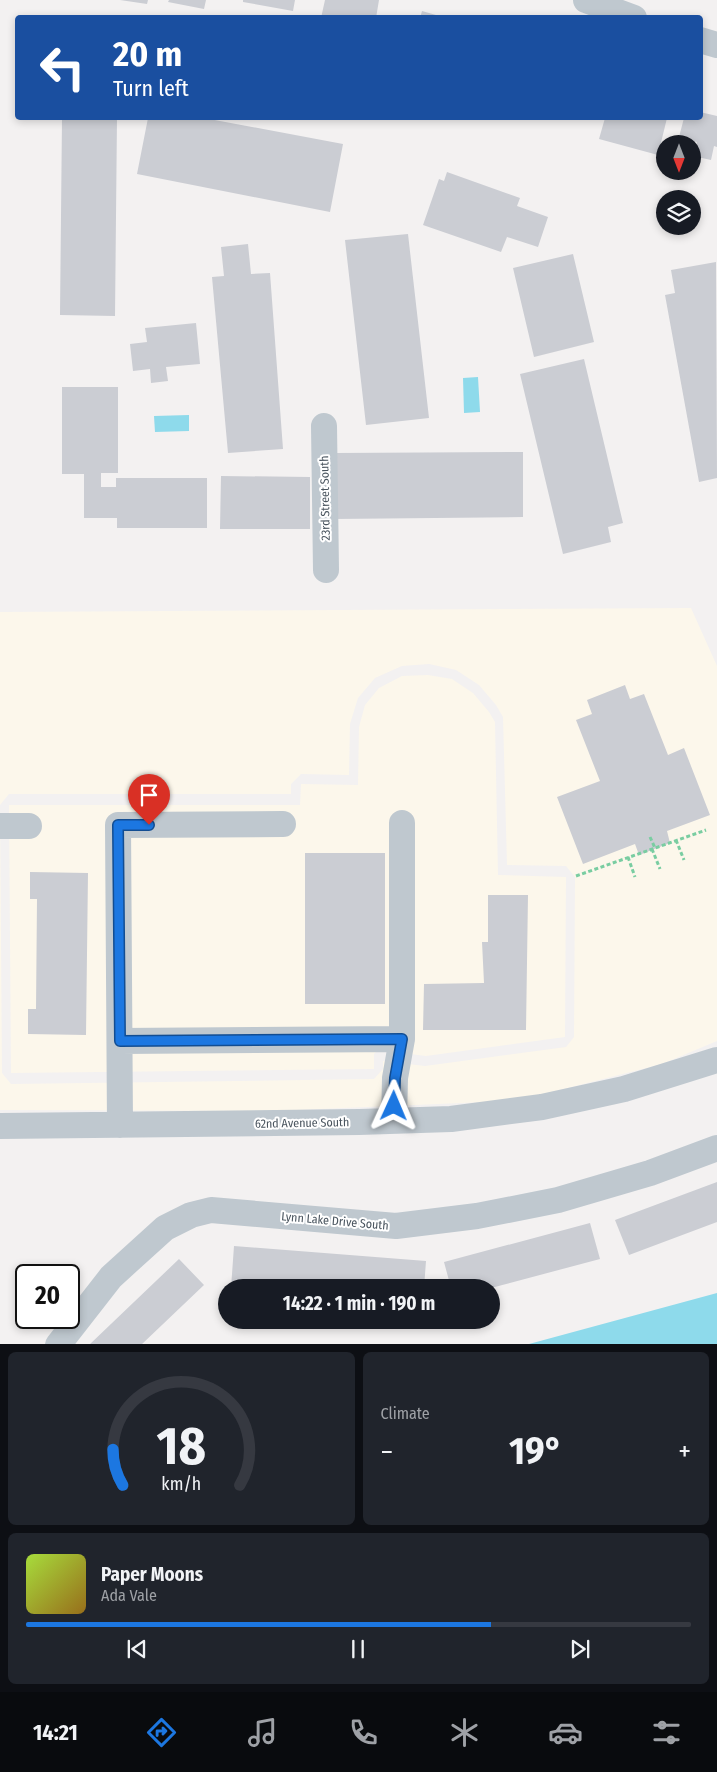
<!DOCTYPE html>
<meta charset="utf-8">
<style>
:root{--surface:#171b24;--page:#20242c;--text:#f1f3f6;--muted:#9ea1a6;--line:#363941;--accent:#1c77e1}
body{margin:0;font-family:"Fira Sans Condensed",sans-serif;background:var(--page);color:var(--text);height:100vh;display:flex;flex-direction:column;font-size:19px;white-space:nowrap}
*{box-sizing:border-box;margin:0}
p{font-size:16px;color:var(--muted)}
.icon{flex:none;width:28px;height:28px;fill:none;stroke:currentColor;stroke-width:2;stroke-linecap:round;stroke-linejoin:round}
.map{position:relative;height:1344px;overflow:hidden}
.panel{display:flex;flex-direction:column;gap:8px;padding:8px;background:#0d0f14;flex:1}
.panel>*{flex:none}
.hud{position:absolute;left:15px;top:15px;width:688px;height:105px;border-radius:5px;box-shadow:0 2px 8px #0003;background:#1a4fa0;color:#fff;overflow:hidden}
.needle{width:32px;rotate:180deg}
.tools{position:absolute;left:656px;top:135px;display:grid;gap:10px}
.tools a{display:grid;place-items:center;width:45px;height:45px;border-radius:50%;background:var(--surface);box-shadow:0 2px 8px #0003;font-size:25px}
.speed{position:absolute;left:15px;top:1264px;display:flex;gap:10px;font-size:25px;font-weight:700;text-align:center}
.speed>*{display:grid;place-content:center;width:65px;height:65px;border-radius:50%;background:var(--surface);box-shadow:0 2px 8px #0003;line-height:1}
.speed .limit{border:2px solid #111;border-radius:8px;background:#fff;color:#111}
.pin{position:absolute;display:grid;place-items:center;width:42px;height:42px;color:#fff;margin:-51px -21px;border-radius:50% 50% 50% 0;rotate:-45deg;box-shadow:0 0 5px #0007}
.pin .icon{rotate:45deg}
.me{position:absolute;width:55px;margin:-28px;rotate:1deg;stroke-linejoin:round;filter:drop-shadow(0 0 4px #0008)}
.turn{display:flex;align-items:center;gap:18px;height:105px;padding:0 15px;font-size:22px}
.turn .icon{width:65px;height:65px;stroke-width:2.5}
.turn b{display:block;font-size:35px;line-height:42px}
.big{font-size:38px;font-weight:700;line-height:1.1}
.panel .card{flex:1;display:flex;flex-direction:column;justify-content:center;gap:8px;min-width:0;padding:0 18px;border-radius:8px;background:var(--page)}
.panel .dial{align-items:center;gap:0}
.dial svg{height:130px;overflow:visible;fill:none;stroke:var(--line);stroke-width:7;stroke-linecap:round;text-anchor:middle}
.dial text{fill:var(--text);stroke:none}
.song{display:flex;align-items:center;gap:15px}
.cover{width:60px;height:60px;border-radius:8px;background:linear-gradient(135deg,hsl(80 70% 55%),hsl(40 70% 35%))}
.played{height:5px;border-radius:2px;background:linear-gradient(90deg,var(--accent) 70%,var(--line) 70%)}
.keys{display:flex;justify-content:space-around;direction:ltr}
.heat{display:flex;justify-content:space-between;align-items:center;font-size:28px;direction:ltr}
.panel .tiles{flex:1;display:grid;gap:8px;grid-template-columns:1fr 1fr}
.card:last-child{grid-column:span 2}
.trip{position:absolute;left:218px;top:1279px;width:282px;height:50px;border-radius:25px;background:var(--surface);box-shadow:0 2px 8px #0003;font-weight:700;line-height:50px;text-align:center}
.dock{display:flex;height:80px;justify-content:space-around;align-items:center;background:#090b0e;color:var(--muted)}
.dock .icon{width:35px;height:35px}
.dock .on{color:var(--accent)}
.dock b{font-size:22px;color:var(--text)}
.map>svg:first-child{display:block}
.commercial{fill:#fcf7eb;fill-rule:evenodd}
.water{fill:#8edaeb}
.building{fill:#cbcdd3}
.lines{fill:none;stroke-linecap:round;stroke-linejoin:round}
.path{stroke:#79cda1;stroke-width:3;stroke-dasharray:4 2.5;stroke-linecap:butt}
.minor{stroke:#bfc8cf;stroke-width:26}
.route-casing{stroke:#124d92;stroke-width:12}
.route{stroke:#1c77e1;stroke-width:9}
.labels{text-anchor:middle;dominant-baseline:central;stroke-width:4;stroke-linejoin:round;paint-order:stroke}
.street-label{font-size:12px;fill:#49545e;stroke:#fff}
</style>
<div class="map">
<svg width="717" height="1345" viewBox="0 0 717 1345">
<rect width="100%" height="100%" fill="#f3f1f1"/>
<path class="commercial" d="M691 608 717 666V1041L662 1064 540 1095 485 1102 273 1111 0 1110V612ZM429 664 456 670 479 685 496 705 503 717 507 865 566 866 575 877 574 1037 566 1047 425 1066 383 1061V1069L374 1079 11 1084 2 1073 0 805 9 794H291V784L301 774 349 775 350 724 358 698 375 678 402 666Z
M428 675 452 679 473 693 489 712 495 722 498 875 566 877 565 1037 426 1056 378 1050 374 1054V1069L11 1073 9 805H300L301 784 358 785 359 727 365 705 379 688 402 676Z"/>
<path class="water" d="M478 377 480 412 464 413 463 378Z
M189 415V431L155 432 154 416Z
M717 1293V1344H529Z"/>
<path class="building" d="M120 0H148L147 4Z
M169 0H206L204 9 168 2Z
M243 0H295L293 11 243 2Z
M325 0H379L376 18H321Z
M422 11 443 17V18H420Z
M700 112 717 116V147L714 146 711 160 693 156 697 142 679 137 684 118H700Z
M62 118H117L115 316 60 315Z
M148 118H204L343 144 330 212 137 174Z
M605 118H667L658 155 599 139Z
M447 172 520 198 517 206 548 217 538 247 507 237 501 252 423 225 439 179 444 181Z
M408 234 429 418 366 425 345 240Z
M248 244 251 274 270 273 283 449 228 453 212 277 224 276 221 247Z
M573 254 594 342 534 357 513 268Z
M716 262 717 478 699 482 665 295 675 293 671 270Z
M196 323 200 364 166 367 168 381 151 383 150 369 133 371 130 344 147 342 145 328Z
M584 359 623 523 608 527 611 542 563 554 520 374Z
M62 387H118V473H101V487H116V478H207V528H117V518H84V474H62Z
M523 452V517L334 519 335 453Z
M221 476 310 477V529H220Z
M625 685 630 699 644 694 668 755 684 748 710 815 667 831 670 843 639 855 635 844 583 864 557 797 600 781 576 720 592 714 587 700Z
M305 853H385V1004H305Z
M30 872 88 873 86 1035 28 1034V1009H36L37 899H30Z
M488 895H528L526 1030H423L424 984 484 983 482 942H488Z
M717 1182V1222L629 1255 615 1220Z
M590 1223 600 1259 491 1288H451L444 1262Z
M234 1246 426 1261 424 1288H231Z
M179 1259 204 1285 141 1345H89Z"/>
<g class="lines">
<path class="path" d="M650 837 655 848
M676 840 684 860
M652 849 660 869
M628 857 635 877
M576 876 706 830"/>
<path class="minor" d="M586 0 634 18
M700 40 717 45
M324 426 326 570
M0 826H29
M120 1041 402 1039
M394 1121 395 1078 402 1039V823
M120 1125 118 825 283 824
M0 1126 359 1122 451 1119 542 1107 624 1089 717 1060
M58 1345 111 1277 165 1228 191 1215 211 1210 396 1226 477 1216 558 1200 650 1173 717 1148"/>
</g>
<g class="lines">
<g class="route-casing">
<path id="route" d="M149 825H118L120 1041 402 1039 395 1078 394 1106"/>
</g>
<use href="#route" class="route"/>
</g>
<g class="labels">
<g class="street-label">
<text transform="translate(325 498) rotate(-91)">23rd Street South</text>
<text transform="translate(302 1123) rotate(-1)">62nd Avenue South</text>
<text transform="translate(335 1221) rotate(5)">Lynn Lake Drive South</text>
</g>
</g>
</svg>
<div class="tools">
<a><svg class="needle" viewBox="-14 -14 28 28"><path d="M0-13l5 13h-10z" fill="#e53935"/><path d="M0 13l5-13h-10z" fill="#9ea1a6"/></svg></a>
<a><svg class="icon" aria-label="layers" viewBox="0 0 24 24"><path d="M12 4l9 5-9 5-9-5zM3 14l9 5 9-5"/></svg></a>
</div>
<div class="speed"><div class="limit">20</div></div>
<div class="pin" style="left:149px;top:825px;background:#d93025"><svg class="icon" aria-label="arrive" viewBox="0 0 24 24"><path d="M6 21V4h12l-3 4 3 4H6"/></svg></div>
<svg class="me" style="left:394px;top:1106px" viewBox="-20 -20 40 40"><path d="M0-17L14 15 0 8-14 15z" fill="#1c77e1" stroke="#fff" stroke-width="4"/></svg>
<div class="trip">14:22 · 1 min · 190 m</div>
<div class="hud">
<div class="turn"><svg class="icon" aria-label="left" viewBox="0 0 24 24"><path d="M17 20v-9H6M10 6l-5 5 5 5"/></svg><div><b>20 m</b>Turn left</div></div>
</div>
</div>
<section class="panel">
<div class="tiles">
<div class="card dial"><svg viewBox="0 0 100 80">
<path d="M14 69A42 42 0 1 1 86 69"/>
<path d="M14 69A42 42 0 0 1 8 47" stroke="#1c77e1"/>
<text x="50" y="56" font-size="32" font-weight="700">18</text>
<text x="50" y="72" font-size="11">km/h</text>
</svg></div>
<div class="card"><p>Climate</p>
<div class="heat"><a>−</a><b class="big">19°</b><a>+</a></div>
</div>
<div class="card">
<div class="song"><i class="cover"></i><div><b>Paper Moons</b><p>Ada Vale</p></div></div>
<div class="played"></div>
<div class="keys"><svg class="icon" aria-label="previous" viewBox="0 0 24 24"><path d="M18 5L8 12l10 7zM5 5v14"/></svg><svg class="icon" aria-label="pause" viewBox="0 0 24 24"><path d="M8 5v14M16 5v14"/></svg><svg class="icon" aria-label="next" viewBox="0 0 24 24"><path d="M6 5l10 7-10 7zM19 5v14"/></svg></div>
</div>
</div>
</section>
<nav class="dock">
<b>14:21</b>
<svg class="icon on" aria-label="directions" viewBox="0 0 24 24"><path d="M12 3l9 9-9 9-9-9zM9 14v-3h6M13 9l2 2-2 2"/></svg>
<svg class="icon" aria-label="music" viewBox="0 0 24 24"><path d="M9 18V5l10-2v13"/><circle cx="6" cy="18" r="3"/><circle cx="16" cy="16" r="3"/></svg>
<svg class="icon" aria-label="phone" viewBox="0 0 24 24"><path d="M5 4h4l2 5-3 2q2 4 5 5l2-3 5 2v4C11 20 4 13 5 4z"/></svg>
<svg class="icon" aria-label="climate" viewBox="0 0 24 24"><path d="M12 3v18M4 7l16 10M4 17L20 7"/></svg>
<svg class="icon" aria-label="car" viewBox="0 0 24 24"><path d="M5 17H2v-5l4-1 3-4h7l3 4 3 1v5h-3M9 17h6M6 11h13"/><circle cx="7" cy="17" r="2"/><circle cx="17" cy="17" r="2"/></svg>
<svg class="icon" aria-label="filters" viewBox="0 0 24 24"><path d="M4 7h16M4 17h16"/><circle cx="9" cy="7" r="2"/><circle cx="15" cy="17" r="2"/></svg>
</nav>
